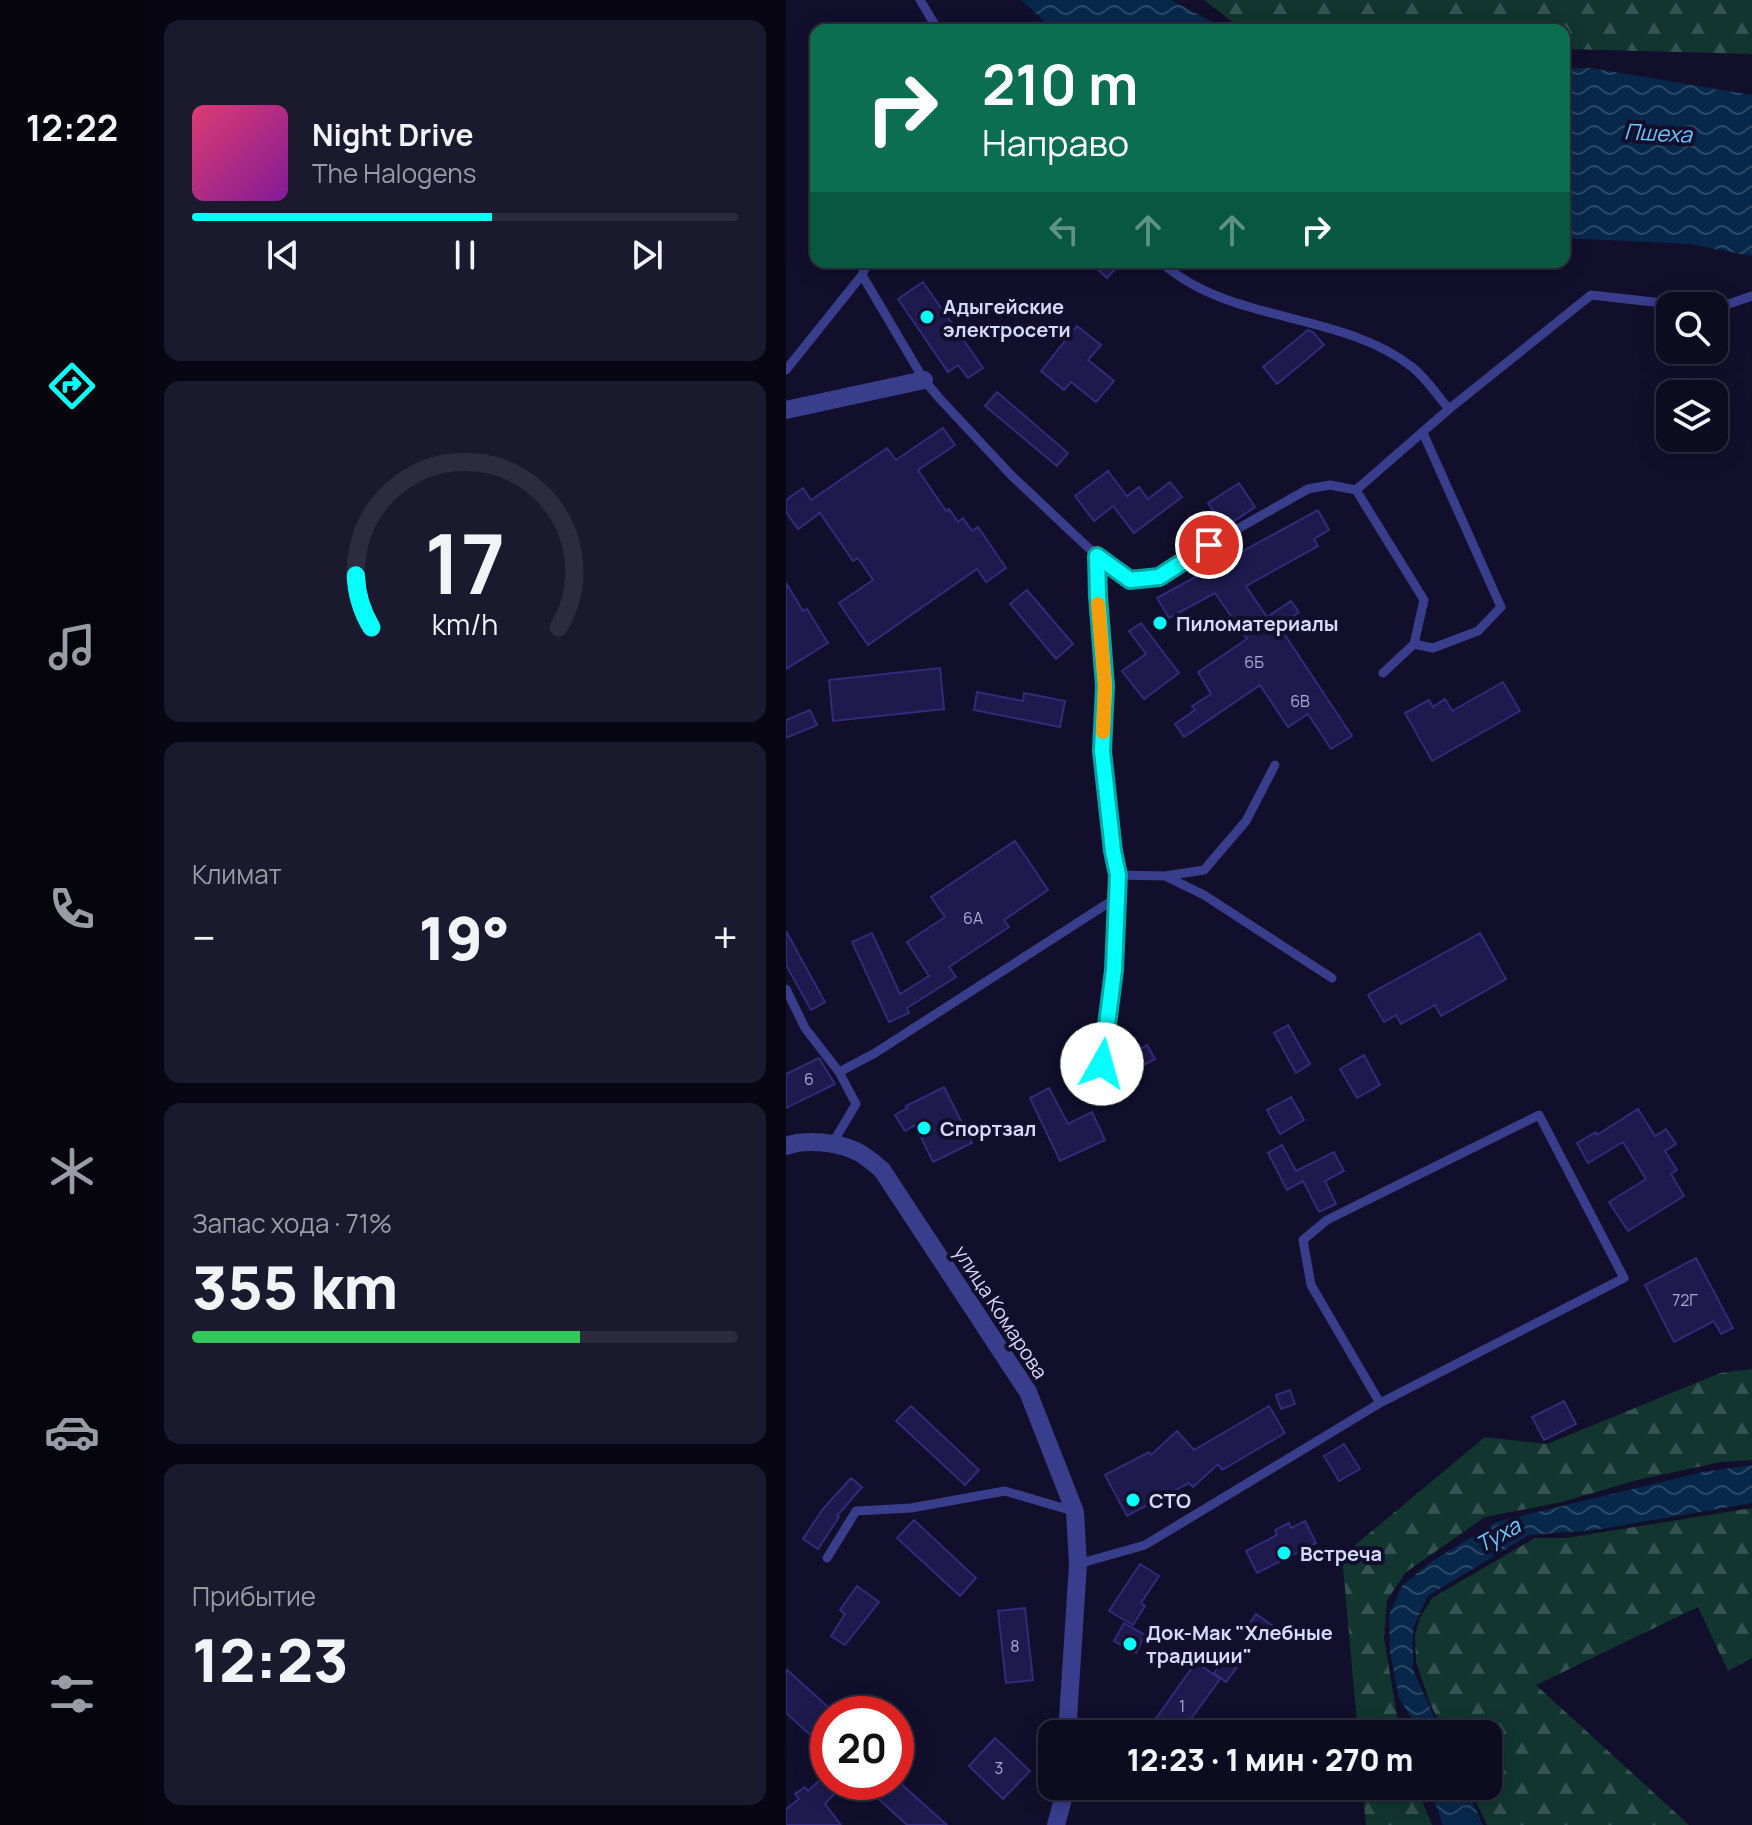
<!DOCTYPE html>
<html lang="ru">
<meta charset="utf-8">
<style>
:root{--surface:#0d0b20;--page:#1b192d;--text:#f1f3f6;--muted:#9a9ba5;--line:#2d2b3e;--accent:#05fffb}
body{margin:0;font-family:Manrope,sans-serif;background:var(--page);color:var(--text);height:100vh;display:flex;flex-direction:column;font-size:30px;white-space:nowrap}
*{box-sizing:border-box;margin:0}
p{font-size:26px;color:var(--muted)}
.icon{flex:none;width:44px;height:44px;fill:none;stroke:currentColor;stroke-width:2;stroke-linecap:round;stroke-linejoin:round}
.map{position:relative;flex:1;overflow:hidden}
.side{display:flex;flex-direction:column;gap:20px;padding:20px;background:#070612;width:642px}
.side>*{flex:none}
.hud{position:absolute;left:24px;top:24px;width:760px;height:244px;border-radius:16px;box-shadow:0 4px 20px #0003,0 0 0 2px var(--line);background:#0b6e4f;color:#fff;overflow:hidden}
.controls{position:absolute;left:870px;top:292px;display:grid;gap:16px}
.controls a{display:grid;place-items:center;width:72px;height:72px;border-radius:16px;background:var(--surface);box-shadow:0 4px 20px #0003,0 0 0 2px var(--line);font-size:40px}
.speed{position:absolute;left:24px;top:1696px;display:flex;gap:16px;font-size:40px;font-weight:700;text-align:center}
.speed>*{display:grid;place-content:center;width:104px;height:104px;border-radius:50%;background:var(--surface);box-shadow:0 4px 20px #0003,0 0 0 2px var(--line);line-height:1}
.speed .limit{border:12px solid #d22;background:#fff;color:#111}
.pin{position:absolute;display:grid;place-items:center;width:68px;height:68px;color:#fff;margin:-34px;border:4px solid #fff;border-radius:50%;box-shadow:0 2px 8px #0007}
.me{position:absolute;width:88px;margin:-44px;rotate:7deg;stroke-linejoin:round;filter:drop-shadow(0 0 6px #0008)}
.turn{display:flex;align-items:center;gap:28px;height:168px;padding:0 40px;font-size:36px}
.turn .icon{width:104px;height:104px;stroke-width:2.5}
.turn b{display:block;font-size:56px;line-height:68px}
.lanes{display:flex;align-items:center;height:76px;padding:0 40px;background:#0003;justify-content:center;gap:40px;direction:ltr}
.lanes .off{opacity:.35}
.big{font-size:60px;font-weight:800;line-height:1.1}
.side .tile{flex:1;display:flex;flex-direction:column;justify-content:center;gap:12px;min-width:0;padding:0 28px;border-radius:16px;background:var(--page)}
.side .dial{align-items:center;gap:0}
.dial svg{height:208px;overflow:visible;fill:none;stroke:var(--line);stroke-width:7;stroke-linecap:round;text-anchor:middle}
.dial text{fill:var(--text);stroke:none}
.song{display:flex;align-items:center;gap:24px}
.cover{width:96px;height:96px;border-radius:12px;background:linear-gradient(135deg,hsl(340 70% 55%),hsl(290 70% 35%))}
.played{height:8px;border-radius:4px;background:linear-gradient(90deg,var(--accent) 55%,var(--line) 55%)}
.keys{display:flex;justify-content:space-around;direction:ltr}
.heat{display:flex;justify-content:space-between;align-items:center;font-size:44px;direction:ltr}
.charge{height:12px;border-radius:6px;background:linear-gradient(90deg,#34c759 71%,var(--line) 0)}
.trip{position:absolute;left:252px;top:1720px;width:464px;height:80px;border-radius:16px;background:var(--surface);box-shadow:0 4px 20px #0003,0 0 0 2px var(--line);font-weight:800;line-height:80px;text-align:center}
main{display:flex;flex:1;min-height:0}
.menu{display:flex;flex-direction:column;width:144px;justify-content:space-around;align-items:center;background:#05040d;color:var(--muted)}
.menu .icon{width:56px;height:56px}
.menu .active{color:var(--accent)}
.menu b{font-size:36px;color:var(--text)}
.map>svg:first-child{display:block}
.forest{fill:url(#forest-firs)}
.water{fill:url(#water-waves)}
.building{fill:#1e1a4d;stroke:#312b7a;stroke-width:2}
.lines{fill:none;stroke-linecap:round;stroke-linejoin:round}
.service{stroke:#383e8c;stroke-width:9}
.minor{stroke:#383e8c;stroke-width:18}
.route-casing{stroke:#03a6a3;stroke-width:20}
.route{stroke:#05fffb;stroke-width:14}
.slow{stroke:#f59e0b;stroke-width:14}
.poi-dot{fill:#05fffb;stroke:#110f2b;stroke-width:3}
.labels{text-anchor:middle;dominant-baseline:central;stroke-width:8;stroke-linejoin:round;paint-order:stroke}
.number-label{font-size:16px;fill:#aaa9d2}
.poi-label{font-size:20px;font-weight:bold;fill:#d9d9ff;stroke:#110f2b;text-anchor:start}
.street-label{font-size:20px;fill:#d9d9ff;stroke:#110f2b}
.water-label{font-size:22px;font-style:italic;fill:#67caff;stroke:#110f2b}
</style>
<main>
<nav class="menu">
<b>12:22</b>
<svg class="icon active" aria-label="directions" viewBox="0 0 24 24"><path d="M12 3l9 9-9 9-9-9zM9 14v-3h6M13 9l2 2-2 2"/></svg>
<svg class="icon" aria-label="music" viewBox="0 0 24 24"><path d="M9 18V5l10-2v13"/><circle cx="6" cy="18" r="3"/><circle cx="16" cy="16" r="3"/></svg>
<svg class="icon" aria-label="phone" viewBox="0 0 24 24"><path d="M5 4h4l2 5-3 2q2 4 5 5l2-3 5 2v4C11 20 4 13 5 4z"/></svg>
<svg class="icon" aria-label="climate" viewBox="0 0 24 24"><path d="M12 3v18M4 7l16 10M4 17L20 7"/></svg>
<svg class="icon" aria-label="car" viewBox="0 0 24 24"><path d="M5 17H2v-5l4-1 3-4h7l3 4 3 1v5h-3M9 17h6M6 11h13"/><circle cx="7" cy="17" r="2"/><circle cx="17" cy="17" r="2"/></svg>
<svg class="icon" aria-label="filters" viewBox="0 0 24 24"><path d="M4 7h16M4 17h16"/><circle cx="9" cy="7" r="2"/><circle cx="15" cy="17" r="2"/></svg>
</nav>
<section class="side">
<div class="tile">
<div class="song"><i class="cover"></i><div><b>Night Drive</b><p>The Halogens</p></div></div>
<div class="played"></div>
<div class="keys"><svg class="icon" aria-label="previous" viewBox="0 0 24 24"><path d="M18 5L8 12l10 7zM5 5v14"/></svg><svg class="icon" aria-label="pause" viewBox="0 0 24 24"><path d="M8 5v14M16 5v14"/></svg><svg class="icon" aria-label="next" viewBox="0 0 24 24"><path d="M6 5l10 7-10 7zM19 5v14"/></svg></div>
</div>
<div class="tile dial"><svg viewBox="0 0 100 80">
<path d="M14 69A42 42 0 1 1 86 69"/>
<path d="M14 69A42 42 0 0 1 8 49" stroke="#05fffb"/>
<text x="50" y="56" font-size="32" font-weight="700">17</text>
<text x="50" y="72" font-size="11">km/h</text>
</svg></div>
<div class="tile"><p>Климат</p>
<div class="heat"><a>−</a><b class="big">19°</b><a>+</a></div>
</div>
<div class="tile"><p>Запас хода · 71%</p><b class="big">355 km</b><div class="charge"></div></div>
<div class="tile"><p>Прибытие</p><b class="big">12:23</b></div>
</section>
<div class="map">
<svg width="966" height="1825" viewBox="0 0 966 1825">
<defs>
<pattern id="forest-firs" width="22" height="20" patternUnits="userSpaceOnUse" patternTransform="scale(2)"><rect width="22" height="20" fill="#123530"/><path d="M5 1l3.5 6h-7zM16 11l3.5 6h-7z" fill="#34524f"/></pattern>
<pattern id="water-waves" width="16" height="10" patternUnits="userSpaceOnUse" patternTransform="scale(2)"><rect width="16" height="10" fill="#08284b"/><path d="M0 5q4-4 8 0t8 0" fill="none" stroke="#2b4766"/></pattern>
</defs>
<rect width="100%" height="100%" fill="#110f2b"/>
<path class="forest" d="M418 0H966V54L778 49V30H457Z
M966 1369V1460L935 1462 851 1480 776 1502 699 1517 620 1572 601 1600 598 1638 614 1734H572L556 1556 699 1437 761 1444 934 1373Z
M966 1508V1658L942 1671 912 1607 750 1685 903 1825H701L682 1786H702V1734H660L645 1706 630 1662 629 1635 634 1618 646 1598 749 1538H780Z
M576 1786H630L646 1825H580Z"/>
<path class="water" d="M235 0H385L442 30H263L255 18Z
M778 68H805L966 95V256L903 244 778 238Z
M966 1465V1503L809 1530 743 1535 642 1596 627 1628V1670L656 1734H635L613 1698 604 1652 603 1615 616 1586 642 1564 710 1522 917 1472Z
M643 1786H679L697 1825H657Z"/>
<path class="building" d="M304 262H335L321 278Z
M137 282 197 368 182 378 172 365 162 372 112 299Z
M291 326 315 345 302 360 328 381 310 402 285 382 278 390 255 371Z
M522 330 527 332 538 345 491 384 477 367Z
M211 392 282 453 271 466 199 406Z
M157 428 169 445 132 470 160 511 163 509 172 522 177 518 186 531 192 527 220 568 200 582 191 569 82 645 53 603 87 580 72 558 67 561 34 513 12 529 0 512V500L17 488 25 500 101 448 110 460Z
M322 471 341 496 353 487 362 499 384 482 396 497 348 533 327 506 308 521 289 496Z
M453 483 469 507 438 528 422 503Z
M532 510 543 530 528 539 532 546 460 586 481 617 505 601 513 612 493 626 566 736 545 749 522 714 502 727 474 685 398 737 389 724 409 710 406 706 425 694 412 672 461 639 429 593 383 618 371 598Z
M0 583 17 611 21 609 42 643 0 669Z
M241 590 287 644 270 659 224 604Z
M355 623 393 673 358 699 336 671 360 654 343 631Z
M154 668 158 709 47 721 43 680Z
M717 682 734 711 646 761 619 713 643 700 647 707 659 699 666 711Z
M191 692 237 701 238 693 279 701 274 727 188 710Z
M24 710 31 725 0 738V720Z
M229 841 262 890 218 920 223 927 163 967 170 977 121 1008 123 1013 103 1022 66 942 86 933 114 994 143 976 121 942 159 917 145 897Z
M0 931 39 1002 25 1010 0 965Z
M694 933 720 979 655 1016 649 1005 615 1024 610 1015 598 1022 582 995Z
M502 1025 524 1064 510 1073 488 1033Z
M361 1045 369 1059 332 1079 324 1065Z
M578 1055 594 1085 571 1098 554 1069Z
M33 1058 49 1084 0 1108V1074Z
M158 1087 186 1143 147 1162 129 1125 119 1131 109 1115 121 1108 120 1106Z
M263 1088 282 1124 306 1112 319 1140 274 1161 244 1098Z
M505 1097 518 1120 494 1134 481 1110Z
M852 1109 869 1136 880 1129 890 1144 879 1151 891 1170 885 1174 898 1196 842 1231 823 1202 860 1179 837 1142 802 1163 791 1143 810 1132 811 1135Z
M496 1145 510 1171 548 1152 558 1171 539 1181 550 1204 533 1212 517 1181 501 1190 482 1153Z
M910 1258 947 1328 935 1334 928 1321 888 1342 859 1285Z
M504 1390 509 1404 495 1409 490 1395Z
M778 1401 790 1424 758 1440 746 1417Z
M125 1406 193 1470 179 1485 110 1421Z
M483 1406 499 1433 436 1470 432 1464 407 1487 403 1483 341 1516 319 1475 363 1452 365 1455 391 1431 408 1450Z
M558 1444 574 1469 553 1481 538 1456Z
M65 1478 76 1487 51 1516 53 1517 32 1549 17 1539 36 1510Z
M128 1520 190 1578 174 1596 111 1538Z
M519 1521 530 1543 471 1573 460 1551 491 1535 489 1530 503 1523 505 1528Z
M354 1564 373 1576 355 1603 359 1606 347 1625 323 1611Z
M71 1586 93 1602 59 1645 45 1636 59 1614 54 1610Z
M239 1608 247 1680 220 1683 212 1611Z
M470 1614 487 1626 478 1639 461 1627Z
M338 1623 359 1635 350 1653 328 1641Z
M445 1650 457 1659 440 1682 428 1673Z
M410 1662 434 1679 394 1734H359Z
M0 1669 42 1707V1751L0 1713Z
M209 1738 244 1771 217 1799 183 1766Z
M42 1772V1782H59L39 1804 55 1825H0V1809L13 1799 9 1794 19 1787 22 1791Z
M74 1782H113L161 1825H121Z"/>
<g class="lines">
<path class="service" d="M134 0 152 30
M375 262C443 324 555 311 626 367 640 378 651 395 663 409
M76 275 138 380 154 399 226 476 311 556 344 580 373 577 423 545 522 489 544 485 570 490 663 409 805 295 903 306
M928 309 966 296
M0 370 76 275 82 262
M570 490 638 600 628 644
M311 556 312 596 319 686 316 751 327 851 332 875 328 970 316 1064
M597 673 628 644 647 648 692 631 715 607 637 433
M332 875 379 876 418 895 546 978
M379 876 418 870 460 821 489 765
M0 989 19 1028 53 1072
M46 1144 70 1104 53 1072 89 1053 330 898
M41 1558 70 1511 125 1508 219 1491 287 1511
M292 1564 359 1545 594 1403 838 1278 753 1115 541 1220 517 1240 525 1285 594 1403"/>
<path class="minor" d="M0 410 138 380
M0 1146C20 1139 51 1142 70 1151 79 1155 88 1163 96 1170L242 1392 289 1512 292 1564 281 1734
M270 1825 276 1803 278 1786"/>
</g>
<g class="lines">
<g class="route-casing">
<path id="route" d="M316 1064 328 970 332 875 327 851 316 751 319 686 312 596 311 556 344 580 373 577 423 545"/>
</g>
<use href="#route" class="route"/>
<path class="slow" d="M312 604 319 686 317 732"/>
</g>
<g class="poi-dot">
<circle cx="141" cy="317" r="8"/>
<circle cx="374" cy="623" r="8"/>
<circle cx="138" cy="1128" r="8"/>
<circle cx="347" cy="1500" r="8"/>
<circle cx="498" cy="1553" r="8"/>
<circle cx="344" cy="1644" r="8"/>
</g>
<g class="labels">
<g class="number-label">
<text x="468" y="662">6Б</text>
<text x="514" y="701">6В</text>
<text x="187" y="918">6А</text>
<text x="23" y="1079">6</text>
<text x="899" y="1300">72Г</text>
<text x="229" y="1646">8</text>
<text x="396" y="1706">1</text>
<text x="213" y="1768">3</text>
</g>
<g class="poi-label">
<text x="157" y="306">Адыгейские<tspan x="157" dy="23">электросети</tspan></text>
<text x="390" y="623">Пиломатериалы</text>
<text x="154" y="1128">Спортзал</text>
<text x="363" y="1500">СТО</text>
<text x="514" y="1553">Встреча</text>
<text x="360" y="1632">Док-Мак "Хлебные<tspan x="360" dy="23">традиции"</tspan></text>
</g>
<g class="street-label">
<text transform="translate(215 1312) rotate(57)">улица Комарова</text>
</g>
<g class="water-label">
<text transform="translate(872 133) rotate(3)">Пшеха</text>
<text transform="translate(712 1535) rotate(-29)">Туха</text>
</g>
</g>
</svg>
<div class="controls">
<a><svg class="icon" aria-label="search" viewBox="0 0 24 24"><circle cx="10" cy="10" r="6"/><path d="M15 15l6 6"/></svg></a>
<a><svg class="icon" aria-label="layers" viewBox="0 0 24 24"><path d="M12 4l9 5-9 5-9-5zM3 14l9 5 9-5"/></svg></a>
</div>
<div class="speed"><div class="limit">20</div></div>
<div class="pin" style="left:423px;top:545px;background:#d93025"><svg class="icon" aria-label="arrive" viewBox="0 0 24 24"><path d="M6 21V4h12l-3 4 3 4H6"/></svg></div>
<svg class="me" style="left:316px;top:1064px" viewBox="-20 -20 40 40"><circle r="19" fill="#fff"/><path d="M0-13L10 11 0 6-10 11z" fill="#05fffb"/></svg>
<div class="trip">12:23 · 1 мин · 270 m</div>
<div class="hud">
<div class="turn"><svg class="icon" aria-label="right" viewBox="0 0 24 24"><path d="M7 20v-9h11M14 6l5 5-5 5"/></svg><div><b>210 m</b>Направо</div></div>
<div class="lanes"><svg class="icon off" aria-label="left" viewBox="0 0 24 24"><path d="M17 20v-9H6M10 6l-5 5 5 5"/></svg><svg class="icon off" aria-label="ahead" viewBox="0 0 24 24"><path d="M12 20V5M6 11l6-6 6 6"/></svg><svg class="icon off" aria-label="ahead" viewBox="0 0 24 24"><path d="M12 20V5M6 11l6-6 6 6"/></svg><svg class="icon" aria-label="right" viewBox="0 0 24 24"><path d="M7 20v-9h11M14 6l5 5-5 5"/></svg></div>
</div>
</div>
</main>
